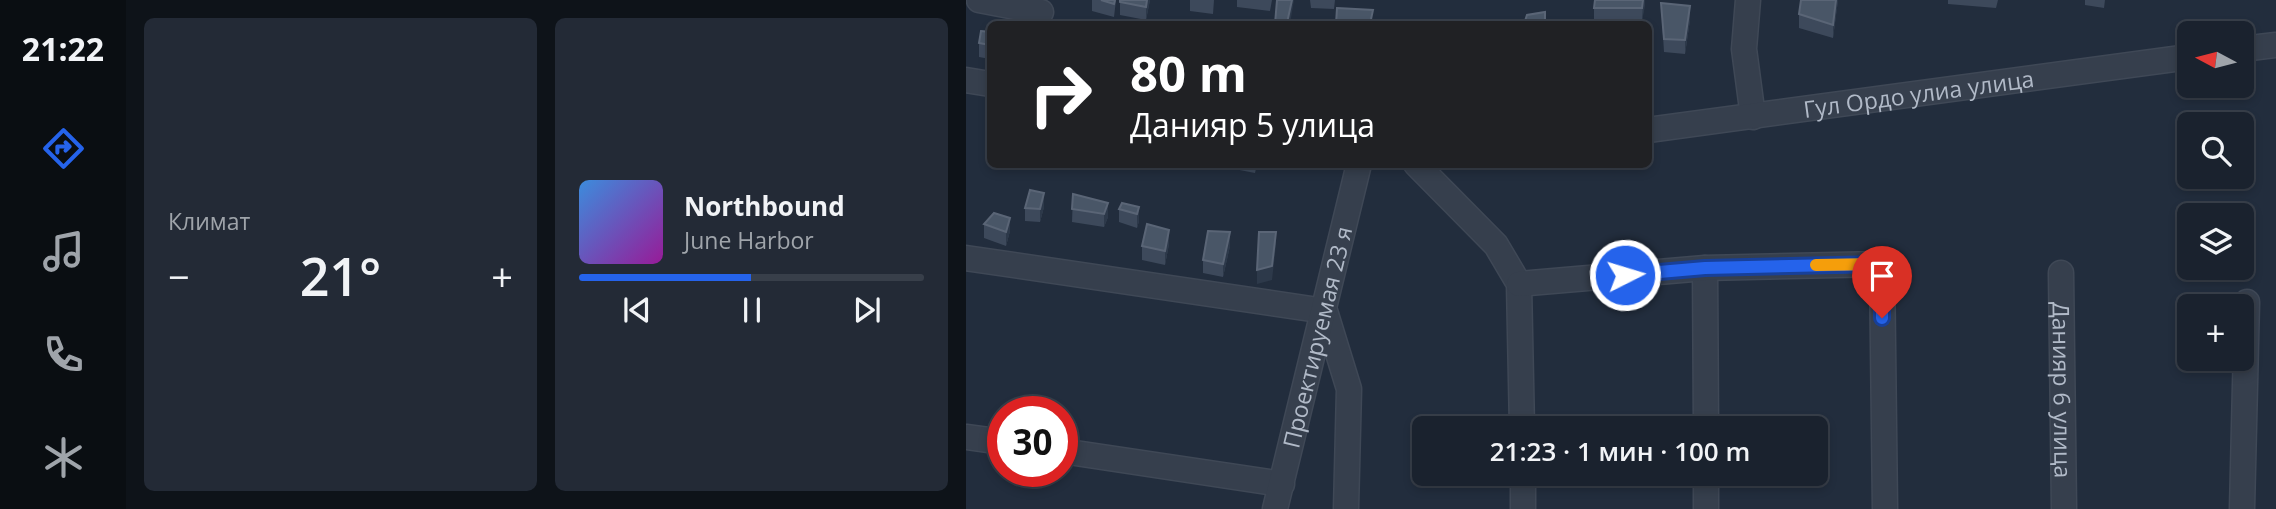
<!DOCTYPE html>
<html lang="ru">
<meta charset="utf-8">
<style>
:root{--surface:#1a222e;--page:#232a36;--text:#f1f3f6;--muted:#9fa4aa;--line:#383f4a;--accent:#2563eb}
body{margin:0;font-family:"Open Sans",sans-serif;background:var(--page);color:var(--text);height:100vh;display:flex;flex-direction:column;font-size:26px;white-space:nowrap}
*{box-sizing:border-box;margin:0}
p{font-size:23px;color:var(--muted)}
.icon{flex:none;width:38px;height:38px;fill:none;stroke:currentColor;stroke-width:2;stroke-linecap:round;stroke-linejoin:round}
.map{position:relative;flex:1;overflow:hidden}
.details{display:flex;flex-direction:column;gap:18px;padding:18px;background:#0e1319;width:840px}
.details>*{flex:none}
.guide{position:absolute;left:21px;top:21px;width:665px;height:147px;border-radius:10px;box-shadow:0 4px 10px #0003,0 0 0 2px var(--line);background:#202124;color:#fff;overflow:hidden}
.needle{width:46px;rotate:277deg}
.controls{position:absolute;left:1211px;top:21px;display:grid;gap:14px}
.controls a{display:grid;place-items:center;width:77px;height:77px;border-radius:10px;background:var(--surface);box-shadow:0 4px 10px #0003,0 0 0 2px var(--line);font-size:35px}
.speed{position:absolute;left:21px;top:396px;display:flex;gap:14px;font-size:35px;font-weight:700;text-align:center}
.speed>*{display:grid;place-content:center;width:91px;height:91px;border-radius:50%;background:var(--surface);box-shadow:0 4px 10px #0003,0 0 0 2px var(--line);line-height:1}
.speed .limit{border:10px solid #d22;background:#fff;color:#111}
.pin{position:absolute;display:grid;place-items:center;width:60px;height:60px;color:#fff;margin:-72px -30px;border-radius:50% 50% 50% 0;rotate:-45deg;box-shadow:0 0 7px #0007}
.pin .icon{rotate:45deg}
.me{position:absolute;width:77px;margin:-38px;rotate:85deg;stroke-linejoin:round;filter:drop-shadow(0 0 5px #0008)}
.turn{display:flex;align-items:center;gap:24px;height:147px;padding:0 28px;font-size:32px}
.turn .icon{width:91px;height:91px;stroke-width:2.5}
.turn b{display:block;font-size:49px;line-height:60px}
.big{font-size:52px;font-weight:600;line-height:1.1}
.details .widget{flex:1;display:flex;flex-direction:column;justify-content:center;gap:10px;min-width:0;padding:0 24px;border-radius:10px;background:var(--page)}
.song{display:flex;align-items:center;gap:21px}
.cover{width:84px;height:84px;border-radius:10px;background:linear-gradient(135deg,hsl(210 70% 55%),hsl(300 70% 35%))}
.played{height:7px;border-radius:4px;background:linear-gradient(90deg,var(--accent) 50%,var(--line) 50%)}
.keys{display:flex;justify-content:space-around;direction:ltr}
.heat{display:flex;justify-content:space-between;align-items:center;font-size:38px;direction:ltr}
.details .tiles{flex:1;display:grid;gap:18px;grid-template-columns:repeat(2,1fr)}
.trip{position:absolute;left:446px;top:416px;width:416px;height:70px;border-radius:10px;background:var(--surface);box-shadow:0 4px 10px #0003,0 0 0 2px var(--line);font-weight:600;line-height:70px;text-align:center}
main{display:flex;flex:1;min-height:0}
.menu{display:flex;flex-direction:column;width:126px;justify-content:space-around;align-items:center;background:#0a0e12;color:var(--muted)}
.menu .icon{width:49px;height:49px}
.menu .active{color:var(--accent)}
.menu b{font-size:32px;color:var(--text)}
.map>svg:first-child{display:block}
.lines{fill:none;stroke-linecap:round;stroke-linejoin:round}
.minor-casing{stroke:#3f4856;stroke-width:27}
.minor{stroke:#363f4d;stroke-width:24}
.wall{fill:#3d495b}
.shaded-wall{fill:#2d394a}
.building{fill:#495667;stroke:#5a6576;stroke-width:2}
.route-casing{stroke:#184099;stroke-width:18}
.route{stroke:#2563eb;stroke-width:12}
.slow{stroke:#f59e0b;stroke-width:12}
.labels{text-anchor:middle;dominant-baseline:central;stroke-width:7;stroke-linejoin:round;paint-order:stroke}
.street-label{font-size:23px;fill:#b1bac8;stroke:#1b2432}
</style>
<main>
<nav class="menu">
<b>21:22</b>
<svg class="icon active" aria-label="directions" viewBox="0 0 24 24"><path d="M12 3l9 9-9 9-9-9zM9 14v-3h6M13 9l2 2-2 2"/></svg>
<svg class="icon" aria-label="music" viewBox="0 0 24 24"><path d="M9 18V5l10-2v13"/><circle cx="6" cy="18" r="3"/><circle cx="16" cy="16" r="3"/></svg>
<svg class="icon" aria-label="phone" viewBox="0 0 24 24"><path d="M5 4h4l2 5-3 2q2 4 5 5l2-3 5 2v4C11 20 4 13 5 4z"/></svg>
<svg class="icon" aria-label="climate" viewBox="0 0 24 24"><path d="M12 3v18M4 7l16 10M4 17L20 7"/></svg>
</nav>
<section class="details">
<div class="tiles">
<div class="widget"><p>Климат</p>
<div class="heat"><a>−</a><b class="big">21°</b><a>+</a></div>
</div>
<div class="widget">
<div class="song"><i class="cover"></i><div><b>Northbound</b><p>June Harbor</p></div></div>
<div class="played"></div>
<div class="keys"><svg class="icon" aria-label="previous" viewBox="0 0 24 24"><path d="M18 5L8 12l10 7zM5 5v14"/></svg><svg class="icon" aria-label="pause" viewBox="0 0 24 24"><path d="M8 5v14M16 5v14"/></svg><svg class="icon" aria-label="next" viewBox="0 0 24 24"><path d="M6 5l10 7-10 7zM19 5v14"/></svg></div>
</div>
</div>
</section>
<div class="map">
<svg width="1310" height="509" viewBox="0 0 1310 509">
<rect width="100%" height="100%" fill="#222d3d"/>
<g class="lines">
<g class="minor-casing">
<g id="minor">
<path d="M13 0 75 12"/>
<path d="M782 0 778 49 787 117"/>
<path d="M1276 49 1310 45"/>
<path d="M0 80 24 84"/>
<path id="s1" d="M682 130 1223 57"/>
<path d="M450 164 530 245 553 284 556 429"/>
<path d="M0 258 359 311 383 389 380 509"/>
<path d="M739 268 740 429"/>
<path id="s2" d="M1095 273 1098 509"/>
<path d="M553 284 739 268 916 264 919 509"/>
<path d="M0 437 37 442"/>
<path d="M96 451 316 484"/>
<path d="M557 474V509"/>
<path d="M740 474V509"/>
<path id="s3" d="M309 509 393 164"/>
<path d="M1276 509 1281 302"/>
</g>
</g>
<use href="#minor" class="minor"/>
</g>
<path class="wall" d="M126 0H150L148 17 126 11Z
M154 0H184L180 20 154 15Z
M224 0H248L247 14 224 11Z
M271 0H306L304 11 271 7Z
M344 0H369L368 9 345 8Z
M679 0 676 21 628 22V8Z
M872 0 867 38 833 28V14Z
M982 0H1032L1030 8 982 4Z
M1119 0H1139L1138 8 1119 5Z
M695 3 724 20 719 54 698 52Z
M24 32V59L13 57V43Z
M36 164H46L45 169Z
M258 164H291L289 173 258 167Z
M107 194 142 217 138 227 106 222Z
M78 207 74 222 59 221V208Z
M173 207V221L171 228 153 222V209Z
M18 224 44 231 40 246 18 238Z
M203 244 199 265 176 260V246Z
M264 246 257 277 237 273V260Z"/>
<path class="shaded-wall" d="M181 0H184L180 20V7Z
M326 0H328L324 24H321Z
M677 0H679V6L676 21Z
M870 0H872L867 38V25Z
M724 6V20L719 54V40Z
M78 193V207L74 222V209Z
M142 203V217L138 227V214Z
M173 207V221L171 228V214Z
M44 218V231L40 246V232Z
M203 230V244L199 265V251Z
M264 232V246L257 277V264Z
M310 232V245L306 280 291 284V270Z"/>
<path class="building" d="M135 0H149L148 4Z
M154 0H181L180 7 154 2Z
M311 0H326L321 23 325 24H309Z
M629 0H677L676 8H628Z
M835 0H870L867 25 833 14Z
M695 3 724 6 719 40 698 39Z
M371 8 407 10 404 24H370Z
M579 12V24H558L561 15Z
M45 20 61 22V24H43Z
M15 31 24 32V45L13 43Z
M64 190 78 193 74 209 59 208Z
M107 194 142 203 138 214 106 209Z
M156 203 173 207 171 214 153 209Z
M28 213 44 218 40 232 18 224Z
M181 224 203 230 199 251 176 246Z
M242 231 264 232 257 264 237 260Z
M293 232H310L306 266 291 270Z"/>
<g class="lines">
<g class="route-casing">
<path id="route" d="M659 275 739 268 916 264V318"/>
</g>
<use href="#route" class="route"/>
<path class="slow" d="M850 265 912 264"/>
</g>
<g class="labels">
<g class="street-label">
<text stroke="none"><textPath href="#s1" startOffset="273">Гул Ордо улиа улица</textPath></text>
<text stroke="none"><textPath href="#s3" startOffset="177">Проектируемая 23 я</textPath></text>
<text stroke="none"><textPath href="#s2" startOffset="117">Данияр 6 улица</textPath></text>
</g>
</g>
</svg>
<div class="controls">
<a><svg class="needle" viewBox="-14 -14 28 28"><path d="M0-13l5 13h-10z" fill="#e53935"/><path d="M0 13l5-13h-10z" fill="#9fa4aa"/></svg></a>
<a><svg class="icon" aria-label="search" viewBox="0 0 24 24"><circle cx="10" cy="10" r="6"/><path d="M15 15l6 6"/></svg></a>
<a><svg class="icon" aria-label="layers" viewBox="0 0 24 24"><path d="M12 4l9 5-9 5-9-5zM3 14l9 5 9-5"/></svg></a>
<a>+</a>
</div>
<div class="speed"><div class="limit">30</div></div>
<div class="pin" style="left:916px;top:318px;background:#d93025"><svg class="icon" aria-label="arrive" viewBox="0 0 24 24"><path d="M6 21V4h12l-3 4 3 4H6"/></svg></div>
<svg class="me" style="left:659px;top:275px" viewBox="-20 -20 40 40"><circle r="17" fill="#2563eb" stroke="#fff" stroke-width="3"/><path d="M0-11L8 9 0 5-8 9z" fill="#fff"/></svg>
<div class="trip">21:23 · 1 мин · 100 m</div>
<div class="guide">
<div class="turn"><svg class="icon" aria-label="right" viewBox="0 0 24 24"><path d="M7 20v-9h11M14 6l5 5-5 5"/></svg><div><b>80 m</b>Данияр 5 улица</div></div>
</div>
</div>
</main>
